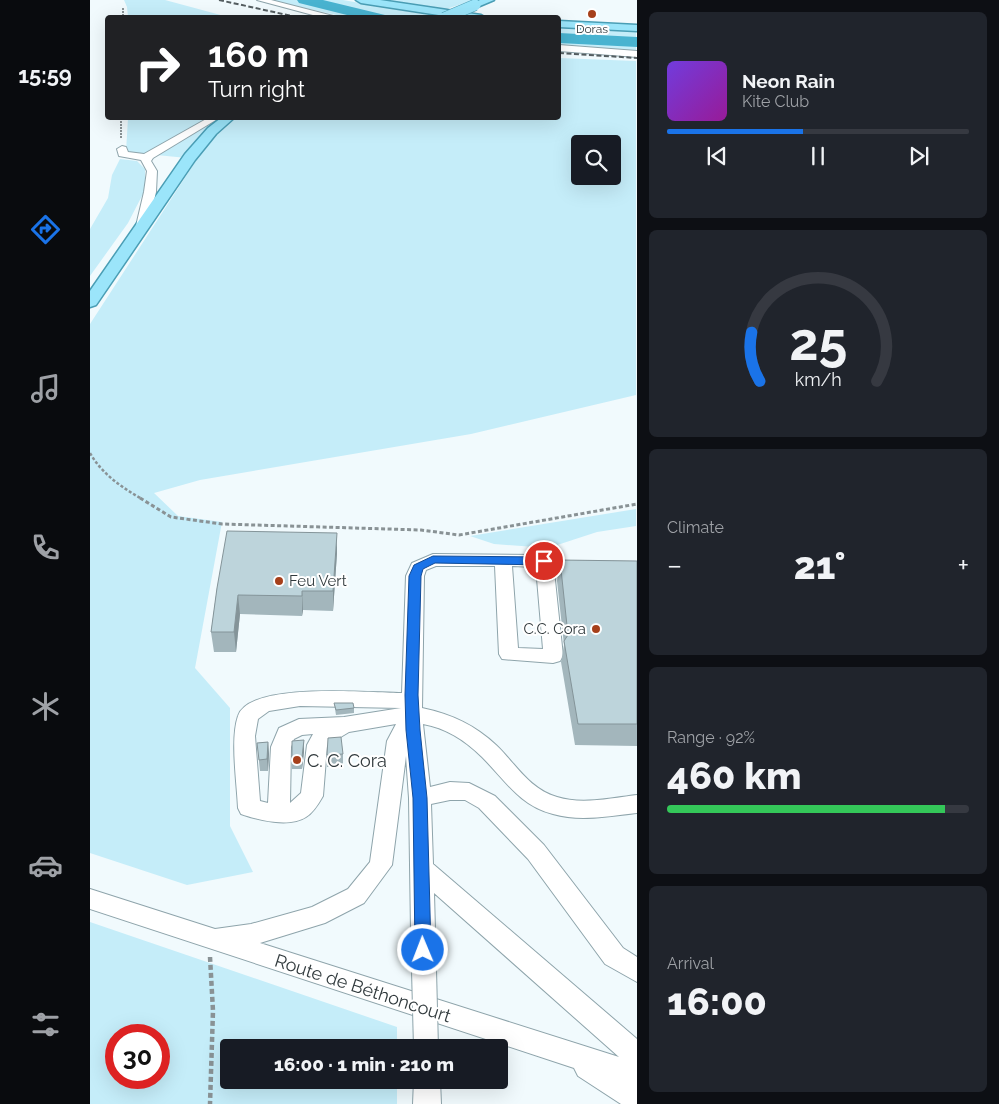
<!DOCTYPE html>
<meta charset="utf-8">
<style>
:root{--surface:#171b24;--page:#20242c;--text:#f1f3f6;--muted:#9ea1a6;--line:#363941;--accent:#1a73e8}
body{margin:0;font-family:Raleway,sans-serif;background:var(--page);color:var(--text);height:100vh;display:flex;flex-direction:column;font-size:19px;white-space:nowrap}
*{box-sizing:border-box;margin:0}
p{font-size:16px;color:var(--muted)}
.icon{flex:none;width:28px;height:28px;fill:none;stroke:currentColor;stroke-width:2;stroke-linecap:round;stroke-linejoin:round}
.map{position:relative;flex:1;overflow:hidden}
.details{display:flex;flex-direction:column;gap:12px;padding:12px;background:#0d0f14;width:362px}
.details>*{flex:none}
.hud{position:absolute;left:15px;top:15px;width:456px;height:105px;border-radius:5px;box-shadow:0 5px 20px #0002;background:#202124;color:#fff;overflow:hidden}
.fabs{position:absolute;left:481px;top:135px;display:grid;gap:10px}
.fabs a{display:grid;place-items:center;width:50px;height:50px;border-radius:5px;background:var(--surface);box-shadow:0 5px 20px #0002;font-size:25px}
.speed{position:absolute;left:15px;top:1024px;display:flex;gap:10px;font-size:25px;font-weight:700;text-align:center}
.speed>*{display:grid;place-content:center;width:65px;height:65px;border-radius:50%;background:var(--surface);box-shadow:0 5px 20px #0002;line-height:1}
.speed .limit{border:8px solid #d22;background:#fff;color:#111}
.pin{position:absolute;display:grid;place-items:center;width:42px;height:42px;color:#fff;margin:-21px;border:2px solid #fff;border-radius:50%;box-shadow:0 1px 5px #0007}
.me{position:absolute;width:55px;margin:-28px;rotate:359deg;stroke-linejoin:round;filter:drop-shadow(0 0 4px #0008)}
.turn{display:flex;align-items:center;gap:18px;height:105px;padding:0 20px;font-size:22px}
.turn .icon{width:65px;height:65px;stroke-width:2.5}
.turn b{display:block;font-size:35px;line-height:42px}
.big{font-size:38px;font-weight:800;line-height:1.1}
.details .card{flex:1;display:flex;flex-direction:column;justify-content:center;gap:8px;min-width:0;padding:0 18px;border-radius:8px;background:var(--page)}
.details .dial{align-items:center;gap:0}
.dial svg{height:130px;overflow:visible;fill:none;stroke:var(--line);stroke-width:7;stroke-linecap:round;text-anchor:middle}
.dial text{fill:var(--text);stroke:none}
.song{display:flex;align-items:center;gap:15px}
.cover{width:60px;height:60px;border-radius:8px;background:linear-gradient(135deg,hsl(260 70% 55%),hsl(300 70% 35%))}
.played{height:5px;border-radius:2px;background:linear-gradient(90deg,var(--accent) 45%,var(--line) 45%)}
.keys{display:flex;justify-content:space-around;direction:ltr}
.heat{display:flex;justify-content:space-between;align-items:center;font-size:28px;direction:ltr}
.charge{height:8px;border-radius:4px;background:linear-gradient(90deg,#34c759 92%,var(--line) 0)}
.trip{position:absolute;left:130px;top:1039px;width:288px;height:50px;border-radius:5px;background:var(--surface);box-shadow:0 5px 20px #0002;font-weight:800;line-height:50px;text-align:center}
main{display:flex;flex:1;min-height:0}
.dock{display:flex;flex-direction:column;width:90px;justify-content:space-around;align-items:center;background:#090b0e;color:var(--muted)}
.dock .icon{width:35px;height:35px}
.dock .active{color:var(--accent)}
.dock b{font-size:22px;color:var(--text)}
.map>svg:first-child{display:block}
.green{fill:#c5edf9;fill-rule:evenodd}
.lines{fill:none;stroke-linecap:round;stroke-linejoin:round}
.river{fill:#49b3d0;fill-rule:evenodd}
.minor-casing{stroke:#8ea4ab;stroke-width:2}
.major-casing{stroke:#4a9eb5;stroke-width:3}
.path-far3{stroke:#899295;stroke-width:2;stroke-dasharray:2 1;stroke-linecap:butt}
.path-far2{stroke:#899295;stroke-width:2.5;stroke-dasharray:3 2;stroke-linecap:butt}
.path-far1{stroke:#899295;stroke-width:3;stroke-dasharray:4 2.5;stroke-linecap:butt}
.path{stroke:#899295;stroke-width:4.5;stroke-dasharray:5 3;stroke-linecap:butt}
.minor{fill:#fff;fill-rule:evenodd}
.major{fill:#9be5fa;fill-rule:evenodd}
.rail{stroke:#545d60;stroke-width:2;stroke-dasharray:5 2.5;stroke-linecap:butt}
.minor-bridge-casing{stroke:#8ea4ab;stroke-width:26;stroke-linecap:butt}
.major-bridge-casing{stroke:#4a9eb5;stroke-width:12;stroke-linecap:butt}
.minor-bridge{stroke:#fff;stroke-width:24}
.major-bridge{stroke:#9be5fa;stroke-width:11}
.wall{fill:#a3b6bc}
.shaded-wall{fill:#849499}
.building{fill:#bdd4db;stroke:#849499}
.route{fill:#1a73e8;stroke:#114b97}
.poi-dot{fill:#a6401b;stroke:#fff;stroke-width:2}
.labels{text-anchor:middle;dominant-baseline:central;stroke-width:4;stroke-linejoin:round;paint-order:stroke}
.far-poi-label{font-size:12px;fill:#313a3d;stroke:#fff}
.poi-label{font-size:15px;fill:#313a3d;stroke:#fff;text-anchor:start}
.near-poi-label{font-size:18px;fill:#313a3d;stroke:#fff;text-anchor:start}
.near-street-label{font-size:18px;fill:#313a3d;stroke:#fff}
</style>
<main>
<nav class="dock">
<b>15:59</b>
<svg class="icon active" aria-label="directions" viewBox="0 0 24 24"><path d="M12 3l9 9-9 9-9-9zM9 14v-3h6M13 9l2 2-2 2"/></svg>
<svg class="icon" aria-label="music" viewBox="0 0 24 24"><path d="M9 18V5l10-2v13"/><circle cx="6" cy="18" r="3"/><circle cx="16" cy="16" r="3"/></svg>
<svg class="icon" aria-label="phone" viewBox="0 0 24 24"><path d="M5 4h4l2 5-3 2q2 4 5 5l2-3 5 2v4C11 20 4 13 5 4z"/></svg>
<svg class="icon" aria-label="climate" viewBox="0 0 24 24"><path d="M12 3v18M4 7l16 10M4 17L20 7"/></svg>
<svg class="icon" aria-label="car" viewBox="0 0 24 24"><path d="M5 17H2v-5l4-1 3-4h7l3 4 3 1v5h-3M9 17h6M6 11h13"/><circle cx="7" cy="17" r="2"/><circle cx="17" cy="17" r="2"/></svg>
<svg class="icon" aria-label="filters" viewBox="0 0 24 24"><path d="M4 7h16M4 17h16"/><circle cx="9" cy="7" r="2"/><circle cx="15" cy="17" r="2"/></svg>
</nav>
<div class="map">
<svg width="547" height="1104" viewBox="0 0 547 1104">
<rect width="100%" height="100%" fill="#f1fafd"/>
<path class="green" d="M34 0H75L138 17H38L37 7Z
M178 0H253L339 15 331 18 256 17Z
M282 0H384L353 10Z
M469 27 546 31V51L469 47Z
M469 58 546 61V395L381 434 110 480 64 493 88 516 132 522 105 668 140 708V826L163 872 97 885 0 853V324L107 159 36 152 38 118H469ZM490 144H522V176H490Z
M30 159 47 161 55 169V190L38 223 0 276V229L18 198 22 175Z
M546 509V526L507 532 458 548 404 544 380 536Z
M0 922 307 1027V1047L139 1048V1080H307V1104H0ZM26 1035H69V1078H26Z"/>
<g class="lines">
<path class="river" d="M207 0H233L295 15 297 18H269L209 3Z
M469 33 547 37V47L469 43Z"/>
<g class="minor-casing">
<path id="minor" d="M167 0H181L251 18H234Z
M469 45 547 51V57L469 51Z
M118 118H129L63 158 61 161 67 171 66 192 58 226 52 230 48 229 46 226 54 192 57 171 51 160 29 156 27 149 32 146 36 147 38 152 54 154Z
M343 554 454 555 460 557 463 561 473 656 470 661 463 663 412 659 409 654 405 566H346L336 570 334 576 332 708C361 714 385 725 406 745 426 764 439 789 467 797 492 805 521 798 547 795V813C519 816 490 822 463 814 430 806 415 780 392 757 376 741 356 728 333 724L340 787 360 782 379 783 405 796 454 845 533 948 547 957V982L515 964 438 859 389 808 375 800H360L341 804 343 864 547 1039V1104H531L488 1076 484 1068 0 909V889L125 929 161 924 222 907 258 889 280 862 297 741 306 724 259 732 239 744 237 746 233 796C229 803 223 813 216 817 199 828 168 820 151 814L148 808C147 783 140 739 148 716 159 681 281 693 312 693L316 576 322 563ZM422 566 446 567 453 649 428 648ZM210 706 311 708 254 717 209 719 189 728 181 747 178 803 170 801 165 736 168 719 179 711ZM223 734 217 745 211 793 200 803 201 747 204 739 212 735ZM316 756 319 798 321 931 324 939 333 942 342 939 345 931 344 893 529 1057 170 943 235 923 274 903 302 865Z
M324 1080H350L351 1104H323Z"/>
</g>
<g class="major-casing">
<path id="major" d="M266 0H290L391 15 396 18H368L271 3Z
M390 0H404L385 8 380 5Z
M469 21 547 25V31L469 27Z
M131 118H144L126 134 105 160 6 305 0 307V291L95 154 118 128Z"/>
</g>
<path class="path-far3" d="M33 8V18
M31 118V139"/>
<path class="path-far2" d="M0 453C12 474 31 487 52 499"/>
<path class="path-far1" d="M50 498 81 517 132 524 331 530 369 535 547 504"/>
<path class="path" d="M120 957 123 1011 120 1104"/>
<use href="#minor" class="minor"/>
<use href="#major" class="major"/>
<path class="rail" d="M129 0 211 18
M469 53 547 58"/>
<g class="minor-bridge-casing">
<path id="minor-bridge" d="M333 931 336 1048"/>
</g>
<g class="major-bridge-casing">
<path id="major-bridge" d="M354 18 385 5"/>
</g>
<use href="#minor-bridge" class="minor-bridge"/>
<use href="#major-bridge" class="major-bridge"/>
</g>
<path class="wall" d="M247 553 243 611 213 610 212 616 150 614 146 652H124L121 632 127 588Z
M470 560 547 561V746L485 745 471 662 474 645 467 581Z
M244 703 264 708V713L246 715Z
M214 740V752L212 769H202V758Z
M178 742 179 754 178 771H170L167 743Z
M253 754V766L237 767V755Z"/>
<path class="shaded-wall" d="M247 533V553L243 611V591Z
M212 591 213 610 212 616Z
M148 595 150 614 146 652 144 632Z
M214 740V752L212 769V757Z
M178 742 179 754 178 771 177 759Z"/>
<path class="building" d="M137 531 247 533 243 591H212V596L148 595 144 632H121L127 588Z
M470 560 547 561V724H488L474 641 478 635Z
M244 703H263L264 708 246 710Z
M251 737 253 754 237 755 238 738Z
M214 740 212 757 202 758V741Z
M178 742 177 759 169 760 167 743Z"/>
<path class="route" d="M343 556 454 557 460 561 454 565 345 563 333 569 331 576 328 695 330 730 337 798 341 950 339 955 333 957 328 955 325 950 323 798 316 730 315 695 319 576 324 565Z"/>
<g class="poi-dot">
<circle cx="502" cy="14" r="5"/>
<circle cx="189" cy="581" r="5"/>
<circle cx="506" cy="629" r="5"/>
<circle cx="207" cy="760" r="5"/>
</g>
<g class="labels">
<g class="far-poi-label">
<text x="502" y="29">Doras</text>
</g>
<g class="poi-label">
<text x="199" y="581">Feu Vert</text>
<text x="496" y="629" text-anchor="end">C.C. Cora</text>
</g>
<g class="near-poi-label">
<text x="217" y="760">C. C. Cora</text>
</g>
<g class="near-street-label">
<text transform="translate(273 988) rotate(18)">Route de Béthoncourt</text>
</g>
</g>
</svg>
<div class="fabs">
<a><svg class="icon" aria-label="search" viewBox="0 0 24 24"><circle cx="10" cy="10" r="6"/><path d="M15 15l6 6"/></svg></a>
</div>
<div class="speed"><div class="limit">30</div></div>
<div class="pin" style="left:454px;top:561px;background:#d93025"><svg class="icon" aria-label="arrive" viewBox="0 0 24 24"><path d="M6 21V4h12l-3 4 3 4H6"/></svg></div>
<svg class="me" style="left:333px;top:950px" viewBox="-20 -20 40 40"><circle r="17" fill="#1a73e8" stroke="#fff" stroke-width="3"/><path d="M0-11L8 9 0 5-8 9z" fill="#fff"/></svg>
<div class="trip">16:00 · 1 min · 210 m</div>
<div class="hud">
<div class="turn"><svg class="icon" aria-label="right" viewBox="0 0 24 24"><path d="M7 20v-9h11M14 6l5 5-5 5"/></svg><div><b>160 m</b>Turn right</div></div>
</div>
</div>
<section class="details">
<div class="card">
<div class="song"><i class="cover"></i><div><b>Neon Rain</b><p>Kite Club</p></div></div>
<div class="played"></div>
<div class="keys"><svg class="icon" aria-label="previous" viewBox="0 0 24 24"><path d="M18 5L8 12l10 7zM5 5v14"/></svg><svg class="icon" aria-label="pause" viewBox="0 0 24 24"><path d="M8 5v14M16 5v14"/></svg><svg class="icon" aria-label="next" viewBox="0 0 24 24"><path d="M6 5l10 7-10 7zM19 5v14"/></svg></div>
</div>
<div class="card dial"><svg viewBox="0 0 100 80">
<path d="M14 69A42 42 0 1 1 86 69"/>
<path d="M14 69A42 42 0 0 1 9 39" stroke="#1a73e8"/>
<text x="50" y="56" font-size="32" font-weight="700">25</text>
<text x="50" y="72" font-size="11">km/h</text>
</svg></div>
<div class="card"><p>Climate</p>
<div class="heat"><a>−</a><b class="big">21°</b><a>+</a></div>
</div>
<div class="card"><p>Range · 92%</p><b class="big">460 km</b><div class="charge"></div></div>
<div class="card"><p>Arrival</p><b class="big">16:00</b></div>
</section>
</main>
